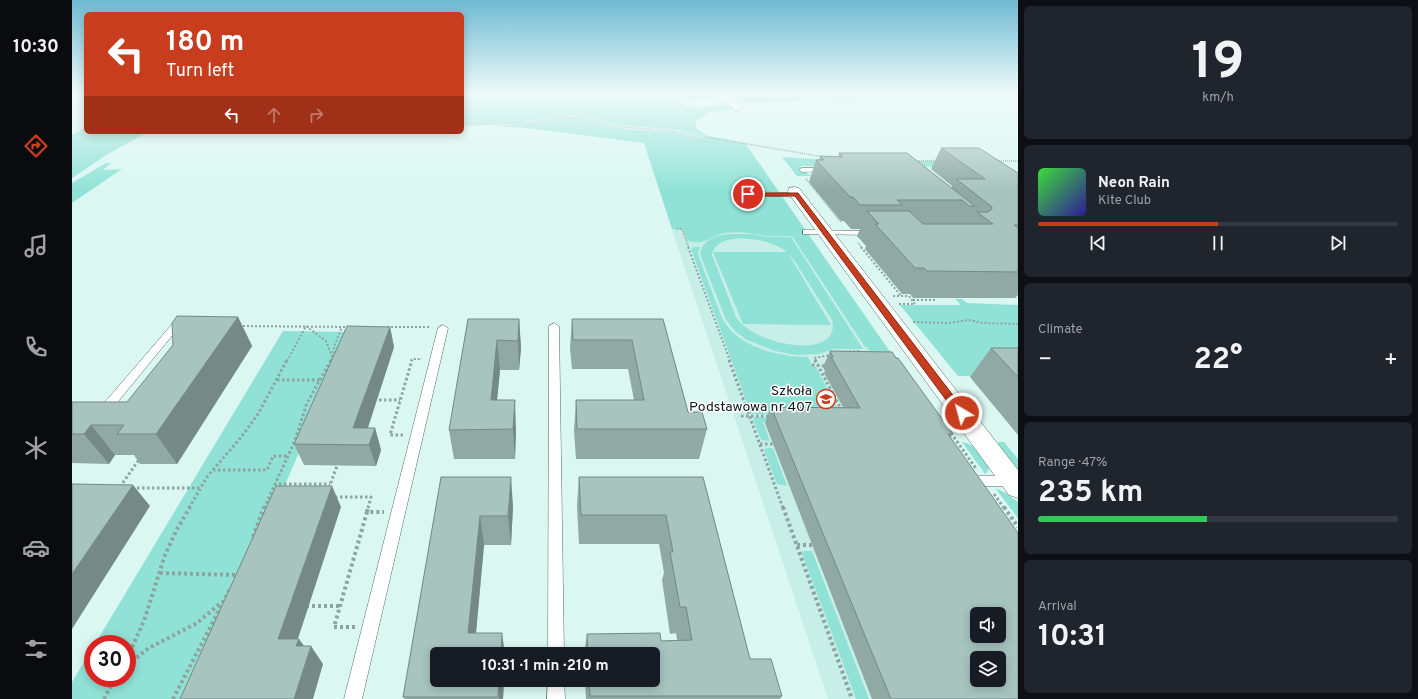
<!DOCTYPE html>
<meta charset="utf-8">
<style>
:root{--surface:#171b24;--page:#20242c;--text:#f1f3f6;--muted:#9ea1a6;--line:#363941;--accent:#c83d1e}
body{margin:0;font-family:Overpass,sans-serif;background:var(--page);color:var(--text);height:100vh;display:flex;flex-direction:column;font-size:15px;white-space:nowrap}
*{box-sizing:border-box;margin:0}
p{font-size:13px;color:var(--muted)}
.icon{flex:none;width:22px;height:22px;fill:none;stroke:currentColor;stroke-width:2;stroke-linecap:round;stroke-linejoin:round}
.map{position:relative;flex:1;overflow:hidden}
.side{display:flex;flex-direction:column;gap:6px;padding:6px;background:#0d0f14;width:400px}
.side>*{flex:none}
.guide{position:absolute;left:12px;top:12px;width:380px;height:122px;border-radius:6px;box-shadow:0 2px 10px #0003;background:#c83d1e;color:#fff;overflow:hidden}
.buttons{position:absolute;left:898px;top:607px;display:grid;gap:8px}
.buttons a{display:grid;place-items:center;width:36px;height:36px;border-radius:6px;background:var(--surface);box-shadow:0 2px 10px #0003;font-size:20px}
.speed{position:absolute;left:12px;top:635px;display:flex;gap:8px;font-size:20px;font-weight:700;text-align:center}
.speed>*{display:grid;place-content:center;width:52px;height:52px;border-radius:50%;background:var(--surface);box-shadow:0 2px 10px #0003;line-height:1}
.speed .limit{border:6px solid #d22;background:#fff;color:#111}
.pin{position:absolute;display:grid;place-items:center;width:34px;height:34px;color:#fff;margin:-17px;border:2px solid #fff;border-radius:50%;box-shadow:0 1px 4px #0007}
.me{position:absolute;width:44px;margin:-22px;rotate:323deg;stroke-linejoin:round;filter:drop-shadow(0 0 3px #0008)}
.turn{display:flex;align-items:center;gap:14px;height:84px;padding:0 16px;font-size:18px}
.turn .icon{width:52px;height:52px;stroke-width:2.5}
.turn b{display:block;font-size:28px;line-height:34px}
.lanes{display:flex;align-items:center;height:38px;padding:0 16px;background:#0003;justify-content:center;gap:20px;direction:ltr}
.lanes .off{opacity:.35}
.big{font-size:30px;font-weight:700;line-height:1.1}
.side .card{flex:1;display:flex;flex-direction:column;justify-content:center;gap:6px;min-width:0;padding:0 14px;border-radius:6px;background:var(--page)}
.side .dial{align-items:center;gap:0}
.dial b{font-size:52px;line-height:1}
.song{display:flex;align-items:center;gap:12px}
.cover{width:48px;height:48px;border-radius:6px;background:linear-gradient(135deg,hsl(120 70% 55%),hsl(250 70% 35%))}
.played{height:4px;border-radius:2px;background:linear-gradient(90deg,var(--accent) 50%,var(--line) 50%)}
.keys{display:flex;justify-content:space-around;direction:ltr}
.heat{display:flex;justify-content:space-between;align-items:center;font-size:22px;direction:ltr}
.charge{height:6px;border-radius:3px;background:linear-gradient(90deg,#34c759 47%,var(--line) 0)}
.trip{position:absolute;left:358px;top:647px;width:230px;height:40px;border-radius:6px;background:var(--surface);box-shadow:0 2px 10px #0003;font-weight:700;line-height:40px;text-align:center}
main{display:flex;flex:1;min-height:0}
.menu{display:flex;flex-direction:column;width:72px;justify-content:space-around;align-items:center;background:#090b0e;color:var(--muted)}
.menu .icon{width:28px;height:28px}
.menu .current{color:var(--accent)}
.menu b{font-size:18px;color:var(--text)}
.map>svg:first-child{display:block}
.built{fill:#c7eee7;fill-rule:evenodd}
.green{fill:#91e2d6;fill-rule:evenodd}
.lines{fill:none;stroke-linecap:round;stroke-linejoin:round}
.service-casing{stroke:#526c68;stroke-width:1}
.minor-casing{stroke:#526c68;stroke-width:1}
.path-far3{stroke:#8da4a0;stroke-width:1.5;stroke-dasharray:1 1;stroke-linecap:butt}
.path-far2{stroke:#8da4a0;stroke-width:2;stroke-dasharray:2 2;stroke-linecap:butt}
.path-far1{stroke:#8da4a0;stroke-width:3;stroke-dasharray:2.5 2.5;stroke-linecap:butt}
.path{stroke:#8da4a0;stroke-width:4;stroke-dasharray:3 3;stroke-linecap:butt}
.service{fill:#fff;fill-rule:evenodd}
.minor{fill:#fff;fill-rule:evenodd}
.wall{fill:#90a9a4}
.shaded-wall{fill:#758986}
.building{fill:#a7c4bf;stroke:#758986;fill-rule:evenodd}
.route{fill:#c83d1e;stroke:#822814}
.labels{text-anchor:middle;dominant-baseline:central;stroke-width:3;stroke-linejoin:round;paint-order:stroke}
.poi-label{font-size:14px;fill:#0d1816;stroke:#fff;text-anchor:end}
</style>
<main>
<nav class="menu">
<b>10:30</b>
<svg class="icon current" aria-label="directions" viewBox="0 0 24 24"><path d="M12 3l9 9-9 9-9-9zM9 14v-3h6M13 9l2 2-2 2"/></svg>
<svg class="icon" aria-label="music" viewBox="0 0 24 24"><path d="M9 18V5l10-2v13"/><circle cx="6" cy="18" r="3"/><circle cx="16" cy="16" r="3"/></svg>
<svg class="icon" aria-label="phone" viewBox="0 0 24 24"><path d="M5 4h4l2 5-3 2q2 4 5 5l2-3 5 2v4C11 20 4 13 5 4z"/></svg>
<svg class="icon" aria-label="climate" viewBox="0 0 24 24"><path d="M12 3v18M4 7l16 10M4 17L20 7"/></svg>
<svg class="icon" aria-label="car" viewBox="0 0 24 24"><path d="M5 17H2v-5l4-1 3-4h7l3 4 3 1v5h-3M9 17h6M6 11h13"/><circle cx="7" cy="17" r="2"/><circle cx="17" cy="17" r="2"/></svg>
<svg class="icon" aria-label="filters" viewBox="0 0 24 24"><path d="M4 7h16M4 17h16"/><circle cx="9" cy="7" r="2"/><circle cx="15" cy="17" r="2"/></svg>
</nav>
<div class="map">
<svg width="946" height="699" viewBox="0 0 946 699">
<rect width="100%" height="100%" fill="#daf7f2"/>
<path class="built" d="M600 229H732L946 535V699H756ZM905 614H927V636H905ZM905 658H927V680H905Z"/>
<path class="green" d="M404 93H598L614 107 657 105 663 110 639 112 623 122 625 129 636 136 673 143 903 474 806 364 795 347H793L720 236C712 236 704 237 696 236 681 234 668 231 653 233 639 236 629 247 615 240L611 229H600L572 143 454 128 424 126 460 123 495 117 509 118 552 129 598 132 631 138 635 136 606 130 548 125 516 117 500 115 445 123 390 124V94Z
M747 93H776L790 100 763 102Z
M14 127V132H76L36 154 0 178V135Z
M710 157 794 162 892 160 899 167 729 166 732 172H734L737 175 757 176H725Z
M34 163H39L31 170 50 169 0 203V183Z
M658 234H680L696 237H719L791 349H762L747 354 724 355 703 351 675 340 664 332 654 320 628 254C630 239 646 235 658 234ZM661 239C679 237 700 241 715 252H641L671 324 759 325 716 253 722 260 760 320C770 361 683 347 664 317L640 255C642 244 651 241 661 239Z
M622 247H628L626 253 628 260 650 318C665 347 706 357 736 357L741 367H744L767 411V414H679L619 249Z
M883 299H890L895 303 946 305V377L886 376 828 305H889Z
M211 331 280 332 119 699H0V682L21 647V678H55V644H23Z
M683 417H764L774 423 691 422 698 441 689 440 681 419Z
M890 442C901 442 926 466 913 474Z
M927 442H932L946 459V471L925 446Z
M694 448H701L715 486 705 484 692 450Z
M923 488 934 493 946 502V518Z
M731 551H740L797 699H784L730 553Z"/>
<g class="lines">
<g class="service-casing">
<path id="service" d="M754 168 757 170 756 171 730 172 727 170 730 168Z
M677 192 724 193 727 195 724 197 675 195 674 194Z
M731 230 799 231 803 233 799 235 734 234H731Z
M105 321 108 322 110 324 108 326 35 415 31 416 27 415 25 412 27 409 102 322Z
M482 323 487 326 492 654H476L477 326Z
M371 325 376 328 290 699H272L366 328Z
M908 476H946V486H908L903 485 902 481 903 477Z
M476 680H492L493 699H475Z"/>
</g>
<g class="minor-casing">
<path id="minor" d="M640 93H650L671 108 669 110H663Z
M722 187 727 188 946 470V498L937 495 717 194 716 191 717 188Z"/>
</g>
<path class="path-far3" d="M390 125 458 123 488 117H511L550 127 599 131 752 157
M843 161H866
M925 161H946
M734 179 769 222
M604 229H610L617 248
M786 243 790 248"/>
<path class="path-far2" d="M616 247 658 361
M789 247 829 296
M821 296H837L843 304H826
M841 300H863
M841 322 876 323 897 320 911 323 946 324
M167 326 278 327
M315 327H358
M773 352 787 351 788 353
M215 361 234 326 254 341 260 357
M259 361 263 344 270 327
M339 361 340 359H350
M744 361 742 358 759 355"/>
<path class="path-far1" d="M657 360 711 508
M743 360 769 409
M740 365 754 366
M205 380H250
M302 400H328
M669 416H699
M879 433 905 470
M331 435H318L340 360
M688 444H703
M141 470H195L201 456H216
M202 484H258
M48 487 68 458
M60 488H128
M257 488 266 463
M922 494 932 508
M263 497H299L296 508
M117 508 135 477 170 436 186 414 215 360
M192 508 222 443 235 403 259 360"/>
<path class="path" d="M711 507 780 699
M932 507 946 527
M295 512 296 507
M181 537 192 507
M725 545H742
M88 573 165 575
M234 606H268
M283 627H262L295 512H312
M55 658 72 621 93 555 104 531 118 507
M55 665 77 648 125 623 150 602
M32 699 43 678
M101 699 158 589"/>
<use href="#service" class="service"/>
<use href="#minor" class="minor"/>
</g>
<path class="wall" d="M610 93H643V97L618 99Z
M652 93H725L728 95 726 101 674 103 663 95 657 96Z
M869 148 946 173V295L943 298H841L838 294H830L793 249 794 246 785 236 788 229H779L772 221H769L737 182 744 160H747L748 156 766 157 767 153 880 188V186L859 169Z
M166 317 180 346 105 464H68L62 455H43L37 464 0 463V402H55Z
M396 319H447L449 348 447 370H428L425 400 444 430 443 459H382L377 430Z
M500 319H591L616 412 635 429 627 459H504L502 430 504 400H562L556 369H500L498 348Z
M318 327 322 347 296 428H303L309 450 304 466 232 465 222 444Z
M919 348H946V435L898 377Z
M758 351 881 434 879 437 946 699H800L693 423 699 407H771L752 373 753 371 751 367Z
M369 477 441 506 439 545H412L404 633 365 680H432L431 699H333L331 697Z
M507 477H631L678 659 710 696 708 699H514L513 680H581V654H512L515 634 589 641 605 640 604 633 598 634 590 580 592 573 587 544H507L505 506Z"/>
<path class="shaded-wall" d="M619 93H643V97L618 99Z
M657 93H663V95L657 96Z
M166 317 180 346 105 464 84 434Z
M447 319 449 348 447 370 446 341Z
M318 327 322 347 290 445 281 428Z
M425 340 428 370 422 430 419 400Z
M443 400 444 430 443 459 441 429Z
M19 425 43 455 37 464 12 434Z
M303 428 309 450 304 466 297 445Z
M439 477 441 506 439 545 436 516Z
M61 485 78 506 0 629V574Z
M260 486 269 507 220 657 206 639Z
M408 516 412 545 402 654 396 633Z
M430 633 433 654H429Z
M227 639 237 653 239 646 251 664 241 699H222L224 646Z
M427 680H432L431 699H427Z"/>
<path class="building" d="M669 93H725L728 95 676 97Z
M869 148H907L946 173V225H942L946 228V272L855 271 852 268H843L803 224H807L795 211H837L851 224H921L905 212H916L920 209V207L884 179H913Z
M767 153H835L903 206H897L890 200H825L830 205H788L781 197H778L744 160H752L748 156 771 157Z
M105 316 166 317 84 434H45L52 425H19L12 434H0V402H55L101 345 100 323Z
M396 319H447L446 341 425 340 419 400H443L441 429 377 430Z
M500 319H591L616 412H630L635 429H505L504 400H572L560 340H501Z
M275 326 318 327 281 428H303L297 445 222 444Z
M919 348H946V377Z
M758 351 820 352 824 358H826L881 434H876L946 533V699H819L699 407 788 408 759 357H761ZM905 614H927V636H905ZM905 658H927V680H905Z
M369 477H439L436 516H408L396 633H430L429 654H365V680H427L426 697H331Z
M507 477H631L678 659H699L710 696H518L517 680H581V654H516L515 634 588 633 589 641 620 640 614 607H608L598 552H601L594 515H509Z
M0 484 61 485 0 574Z
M204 486H260L206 639H227L224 646H239L222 699H108Z"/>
<linearGradient id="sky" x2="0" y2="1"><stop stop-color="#6fbad4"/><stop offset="0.49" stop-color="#eefbf9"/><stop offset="1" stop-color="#eefbf9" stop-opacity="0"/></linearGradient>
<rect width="946" height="191" fill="url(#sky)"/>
<path class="route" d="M674 193H726L893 411 895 413 893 416H886L723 196H676L673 194Z"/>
<defs>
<g id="school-ring" transform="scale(1)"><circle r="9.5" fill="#fff" stroke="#c83d1e" stroke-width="1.5"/><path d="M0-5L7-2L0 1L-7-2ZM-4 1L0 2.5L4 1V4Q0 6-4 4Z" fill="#c83d1e"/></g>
</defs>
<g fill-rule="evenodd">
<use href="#school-ring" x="754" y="399"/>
</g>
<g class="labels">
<g class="poi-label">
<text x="740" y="391">Szkoła<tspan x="740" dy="16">Podstawowa nr 407</tspan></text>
</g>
</g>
</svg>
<div class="buttons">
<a><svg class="icon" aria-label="sound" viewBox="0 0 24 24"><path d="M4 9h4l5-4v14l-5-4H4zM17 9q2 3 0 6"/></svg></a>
<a><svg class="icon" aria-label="layers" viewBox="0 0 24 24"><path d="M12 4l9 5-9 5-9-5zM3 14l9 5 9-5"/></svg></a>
</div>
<div class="speed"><div class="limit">30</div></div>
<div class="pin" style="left:676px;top:194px;background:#d93025"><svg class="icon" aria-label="arrive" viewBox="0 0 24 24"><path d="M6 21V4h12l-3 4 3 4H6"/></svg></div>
<svg class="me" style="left:890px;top:413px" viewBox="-20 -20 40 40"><circle r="17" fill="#c83d1e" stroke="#fff" stroke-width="3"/><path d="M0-11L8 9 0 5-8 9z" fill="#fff"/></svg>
<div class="trip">10:31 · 1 min · 210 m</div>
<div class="guide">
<div class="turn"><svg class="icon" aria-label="left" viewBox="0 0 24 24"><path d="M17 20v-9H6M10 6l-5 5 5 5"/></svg><div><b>180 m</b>Turn left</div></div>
<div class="lanes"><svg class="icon" aria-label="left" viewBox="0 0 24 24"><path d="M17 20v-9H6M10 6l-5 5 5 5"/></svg><svg class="icon off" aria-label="ahead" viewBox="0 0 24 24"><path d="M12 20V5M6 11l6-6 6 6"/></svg><svg class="icon off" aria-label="right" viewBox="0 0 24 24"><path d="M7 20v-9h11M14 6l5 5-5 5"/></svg></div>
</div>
</div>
<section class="side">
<div class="card dial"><b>19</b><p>km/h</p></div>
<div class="card">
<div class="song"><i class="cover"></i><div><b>Neon Rain</b><p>Kite Club</p></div></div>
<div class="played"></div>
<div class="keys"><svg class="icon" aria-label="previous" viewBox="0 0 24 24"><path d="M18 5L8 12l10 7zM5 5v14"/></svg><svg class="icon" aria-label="pause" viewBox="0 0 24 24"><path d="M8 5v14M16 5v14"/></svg><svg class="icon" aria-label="next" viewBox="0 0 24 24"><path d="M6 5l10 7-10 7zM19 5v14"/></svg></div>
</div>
<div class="card"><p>Climate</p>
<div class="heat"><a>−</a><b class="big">22°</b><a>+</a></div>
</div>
<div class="card"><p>Range · 47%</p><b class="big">235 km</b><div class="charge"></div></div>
<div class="card"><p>Arrival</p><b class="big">10:31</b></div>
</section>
</main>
